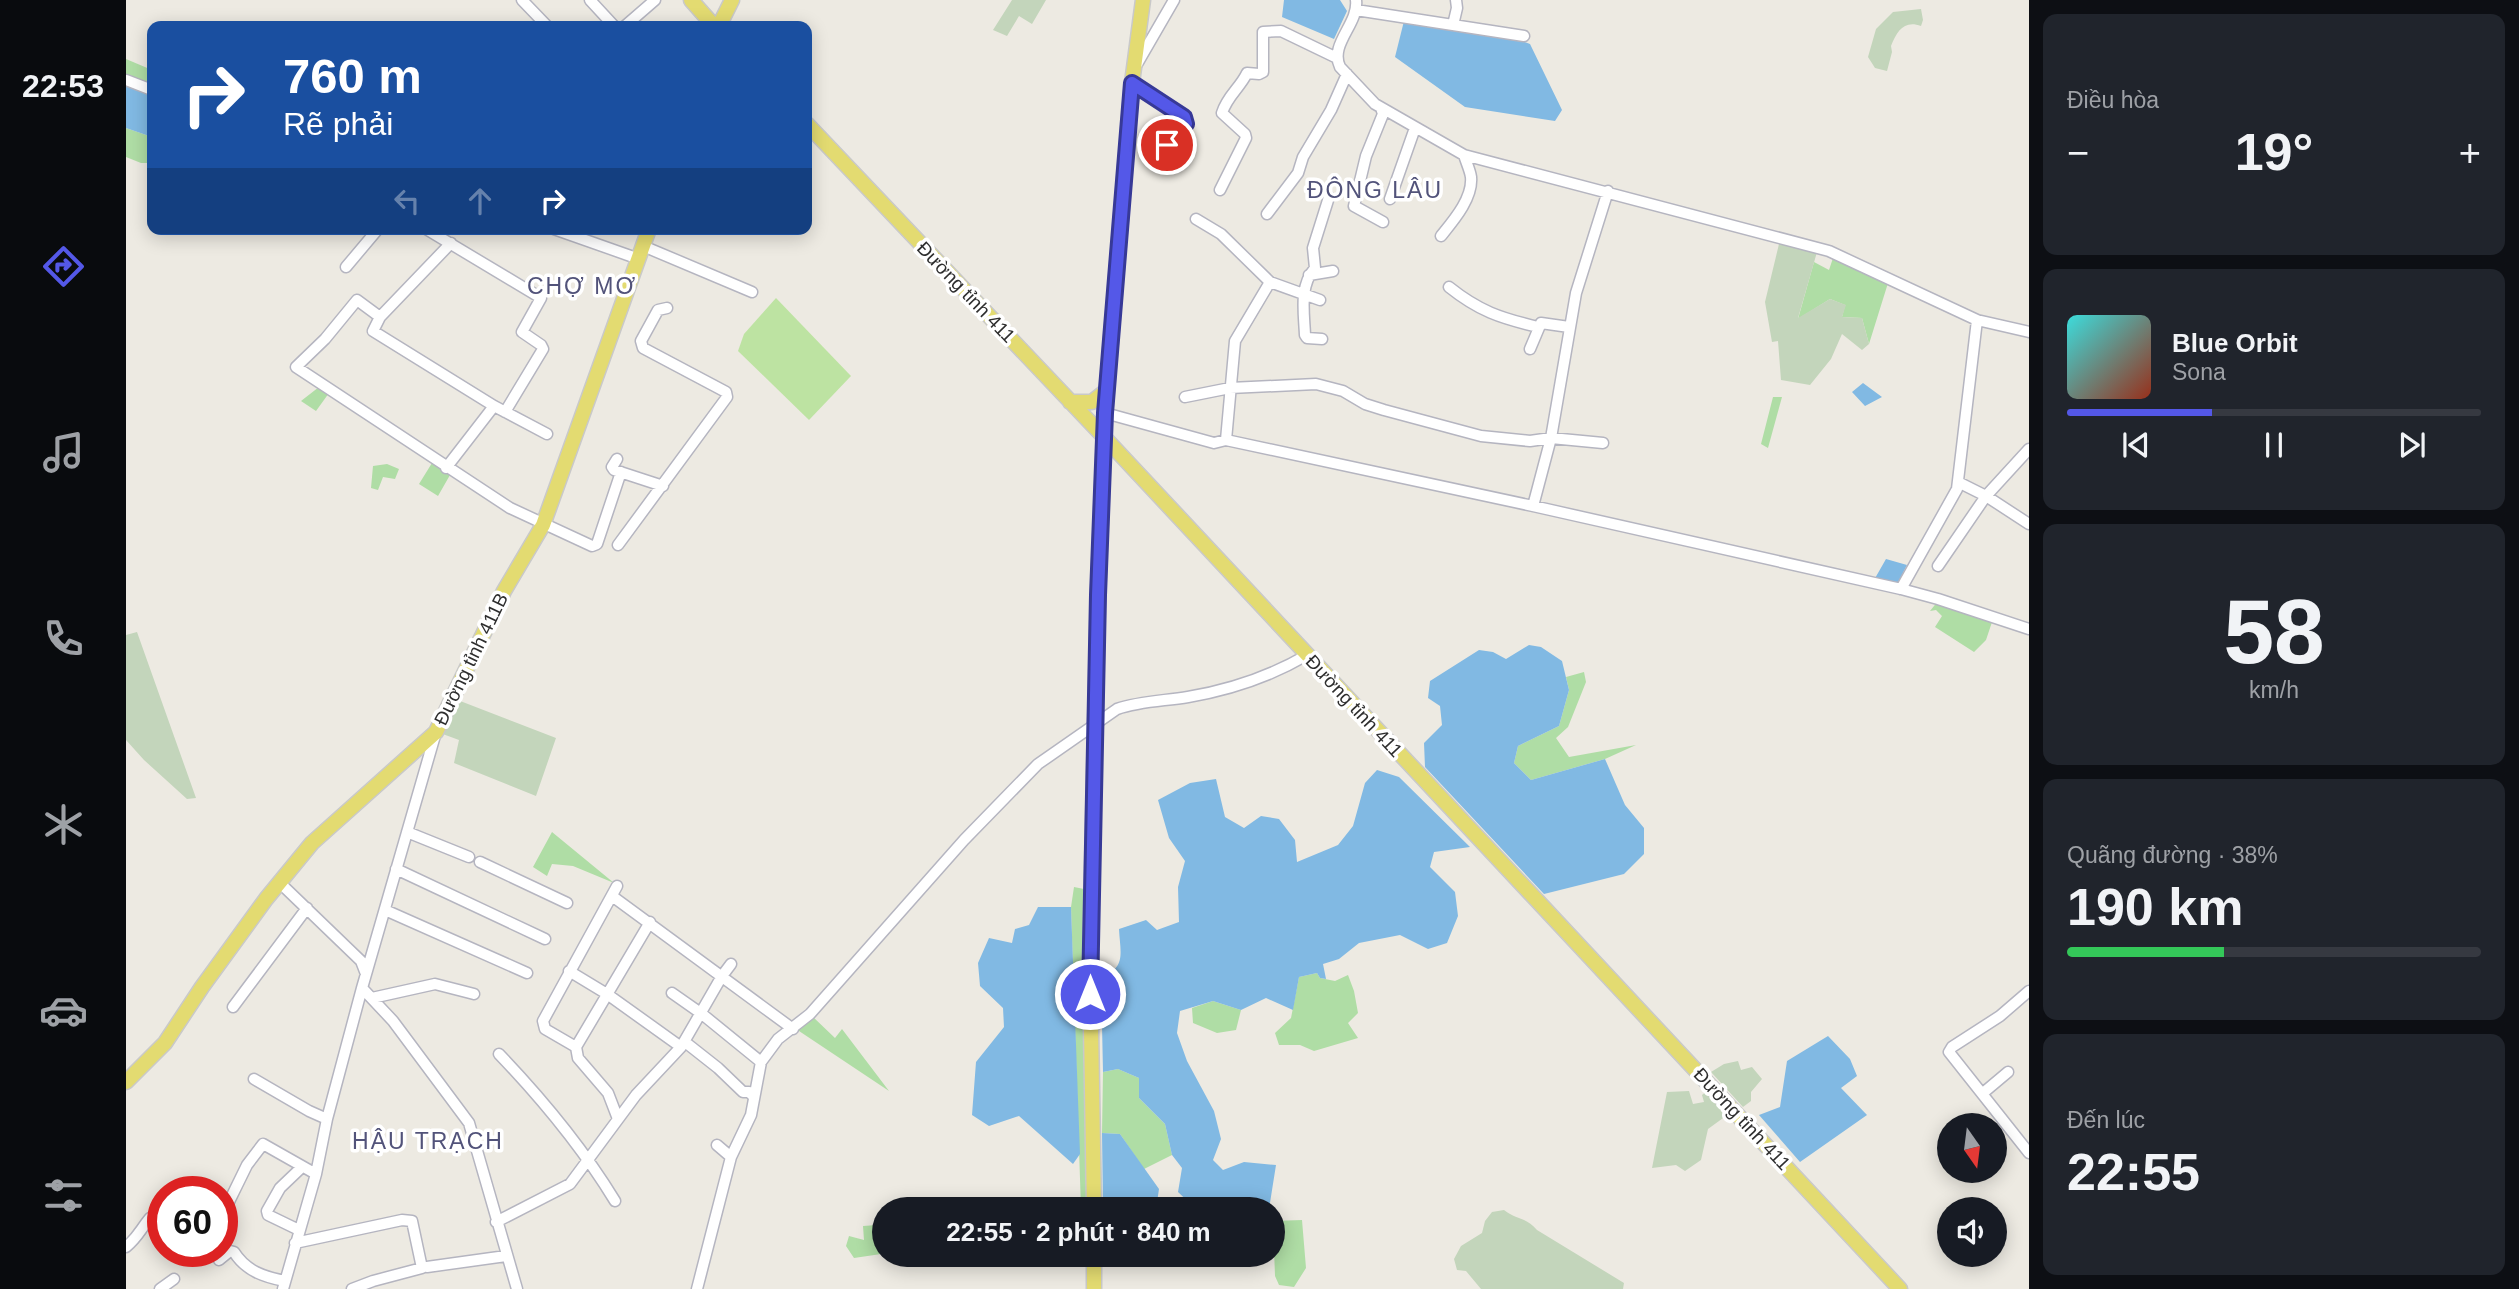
<!DOCTYPE html>
<html lang="vi">
<meta charset="utf-8">
<style>
:root{--surface:#171b24;--page:#20242c;--text:#f1f3f6;--muted:#9ea1a6;--line:#363941;--accent:#5458e8}
body{margin:0;font-family:Arial,sans-serif;background:var(--page);color:var(--text);height:100vh;display:flex;flex-direction:column;font-size:26px;white-space:nowrap}
*{box-sizing:border-box;margin:0}
p{font-size:23px;color:var(--muted)}
.icon{flex:none;width:38px;height:38px;fill:none;stroke:currentColor;stroke-width:2;stroke-linecap:round;stroke-linejoin:round}
.map{position:relative;flex:1;overflow:hidden}
.side{display:flex;flex-direction:column;gap:14px;padding:14px;background:#0d0f14;width:490px}
.side>*{flex:none}
.top-card{position:absolute;left:21px;top:21px;width:665px;height:214px;border-radius:14px;box-shadow:0 4px 18px #0003;background:#1a4fa0;color:#fff;overflow:hidden}
.needle{width:46px;rotate:166deg}
.buttons{position:absolute;left:1811px;top:1113px;display:grid;gap:14px}
.buttons a{display:grid;place-items:center;width:70px;height:70px;border-radius:50%;background:var(--surface);box-shadow:0 4px 18px #0003;font-size:35px}
.speed{position:absolute;left:21px;top:1176px;display:flex;gap:14px;font-size:35px;font-weight:700;text-align:center}
.speed>*{display:grid;place-content:center;width:91px;height:91px;border-radius:50%;background:var(--surface);box-shadow:0 4px 18px #0003;line-height:1}
.speed .limit{border:10px solid #d22;background:#fff;color:#111}
.pin{position:absolute;display:grid;place-items:center;width:60px;height:60px;color:#fff;margin:-30px;border:4px solid #fff;border-radius:50%;box-shadow:0 2px 7px #0007}
.me{position:absolute;width:77px;margin:-38px;rotate:0deg;stroke-linejoin:round;filter:drop-shadow(0 0 5px #0008)}
.turn{display:flex;align-items:center;gap:24px;height:147px;padding:0 21px;font-size:32px}
.turn .icon{width:91px;height:91px;stroke-width:2.5}
.turn b{display:block;font-size:49px;line-height:60px}
.lanes{display:flex;align-items:center;height:66px;padding:0 21px;background:#0003;justify-content:center;gap:35px;direction:ltr}
.lanes .off{opacity:.35}
.big{font-size:52px;font-weight:700;line-height:1.1}
.side .card{flex:1;display:flex;flex-direction:column;justify-content:center;gap:10px;min-width:0;padding:0 24px;border-radius:14px;background:var(--page)}
.side .dial{align-items:center;gap:0}
.dial b{font-size:91px;line-height:1}
.song{display:flex;align-items:center;gap:21px}
.cover{width:84px;height:84px;border-radius:10px;background:linear-gradient(135deg,hsl(180 70% 55%),hsl(10 70% 35%))}
.played{height:7px;border-radius:4px;background:linear-gradient(90deg,var(--accent) 35%,var(--line) 35%)}
.keys{display:flex;justify-content:space-around;direction:ltr}
.heat{display:flex;justify-content:space-between;align-items:center;font-size:38px;direction:ltr}
.charge{height:10px;border-radius:5px;background:linear-gradient(90deg,#34c759 38%,var(--line) 0)}
.trip{position:absolute;left:746px;top:1197px;width:413px;height:70px;border-radius:35px;background:var(--surface);box-shadow:0 4px 18px #0003;font-weight:700;line-height:70px;text-align:center}
main{display:flex;flex:1;min-height:0}
.tabs{display:flex;flex-direction:column;width:126px;justify-content:space-around;align-items:center;background:#090b0e;color:var(--muted)}
.tabs .icon{width:49px;height:49px}
.tabs .selected{color:var(--accent)}
.tabs b{font-size:32px;color:var(--text)}
.map>svg:first-child{display:block}
.green{fill:#afdda5}
.cemetery{fill:#c3d5bb}
.pitch{fill:#bde3a2}
.water{fill:#81b9e3}
.lines{fill:none;stroke-linecap:round;stroke-linejoin:round}
.minor-casing{stroke:#b5b5c0;stroke-width:13}
.major-casing{stroke:#c9c9c9;stroke-width:17}
.minor{stroke:#fff;stroke-width:10}
.major{stroke:#e3db71;stroke-width:14}
.route-casing{stroke:#373997;stroke-width:18}
.route{stroke:#5458e8;stroke-width:12}
.labels{text-anchor:middle;dominant-baseline:central;stroke-width:7;stroke-linejoin:round;paint-order:stroke}
.street-label{font-size:19px;fill:#2e2e2e;stroke:#fff}
.quarter-label{font-size:23px;letter-spacing:2px;fill:#52537a;stroke:#fff}
</style>
<main>
<nav class="tabs">
<b>22:53</b>
<svg class="icon selected" aria-label="directions" viewBox="0 0 24 24"><path d="M12 3l9 9-9 9-9-9zM9 14v-3h6M13 9l2 2-2 2"/></svg>
<svg class="icon" aria-label="music" viewBox="0 0 24 24"><path d="M9 18V5l10-2v13"/><circle cx="6" cy="18" r="3"/><circle cx="16" cy="16" r="3"/></svg>
<svg class="icon" aria-label="phone" viewBox="0 0 24 24"><path d="M5 4h4l2 5-3 2q2 4 5 5l2-3 5 2v4C11 20 4 13 5 4z"/></svg>
<svg class="icon" aria-label="climate" viewBox="0 0 24 24"><path d="M12 3v18M4 7l16 10M4 17L20 7"/></svg>
<svg class="icon" aria-label="car" viewBox="0 0 24 24"><path d="M5 17H2v-5l4-1 3-4h7l3 4 3 1v5h-3M9 17h6M6 11h13"/><circle cx="7" cy="17" r="2"/><circle cx="17" cy="17" r="2"/></svg>
<svg class="icon" aria-label="filters" viewBox="0 0 24 24"><path d="M4 7h16M4 17h16"/><circle cx="9" cy="7" r="2"/><circle cx="15" cy="17" r="2"/></svg>
</nav>
<div class="map">
<svg width="1903" height="1289" viewBox="0 0 1903 1289">
<rect width="100%" height="100%" fill="#edeae2"/>
<path class="green" d="M0 59 26 70V85L0 76Z
M0 128 26 137V163H15L0 157Z
M1707 258 1762 283 1743 344 1736 318 1716 317 1719 305 1704 299 1672 319 1688 262 1703 270Z
M193 387 203 393 190 411 175 401Z
M1647 397H1656L1642 448 1635 444Z
M306 463 324 475 312 496 293 484Z
M261 464 273 469 269 479 257 477 252 490 245 488 247 466Z
M1812 601 1867 619 1860 640 1848 652 1809 627 1816 616 1810 610 1804 611Z
M1458 672 1460 682 1442 727 1430 738 1443 757 1510 745 1479 759 1405 780 1388 763 1392 746 1433 726 1443 690 1440 677Z
M426 832 488 883 447 866 426 864 421 876 407 867Z
M948 887 958 889 962 1209H955L945 907Z
M1191 973 1194 978 1209 981 1222 975 1228 991 1232 1013 1222 1023 1232 1038 1188 1051 1174 1045H1153L1149 1033 1165 1018 1173 977Z
M1087 1001 1115 1010 1110 1030 1091 1033 1067 1023 1066 1008Z
M686 1016 709 1038 716 1029 763 1091 670 1029Z
M992 1069 1013 1078V1098L1039 1124 1046 1155 1018 1169 994 1134 976 1133 977 1072Z
M1176 1220 1180 1268 1168 1287 1153 1285 1149 1276 1147 1221Z
M751 1225 756 1233 755 1254 728 1258 720 1246 723 1236 738 1240 737 1226Z"/>
<path class="cemetery" d="M886 0H920L906 24 893 16 881 36 867 30Z
M1795 9 1797 20 1795 26C1778 20 1771 31 1765 46L1766 52 1761 71 1749 68 1742 57 1750 29 1767 12Z
M1653 244 1691 252 1672 318 1704 299 1720 305 1716 317 1736 318 1743 344 1736 350 1716 334 1705 359 1684 385 1655 380 1652 341 1646 342 1639 302Z
M11 632 70 798 61 799 18 760 0 740V635Z
M329 699 430 738 410 796 328 763 333 740 314 733Z
M1612 1061 1615 1070 1626 1067 1636 1079 1625 1092V1101L1617 1107 1585 1072 1598 1064Z
M1563 1091 1567 1104 1578 1102 1576 1095 1581 1091 1604 1113 1582 1129 1575 1160 1559 1171 1550 1165 1526 1168 1541 1092Z
M1378 1210C1391 1220 1400 1217 1411 1230L1498 1283 1497 1289H1355L1340 1271 1331 1270 1328 1259 1335 1246 1356 1233 1359 1221 1366 1212Z"/>
<path class="pitch" d="M650 298 725 376 683 420 612 351 618 334Z"/>
<path class="water" d="M1158 0H1214L1221 11 1208 39 1156 17Z
M1278 21 1393 40 1404 44 1436 110 1429 121 1339 107 1269 57Z
M0 84 26 93V137L0 128Z
M1737 383 1756 397 1739 406 1726 392Z
M1760 559 1781 565 1770 587 1748 580Z
M1403 645 1415 647 1436 661 1443 690 1433 726 1392 746 1388 763 1405 780 1479 759 1499 805 1518 828V854L1498 874 1418 894 1299 767 1298 743 1316 725 1314 706 1302 698 1304 681 1353 650 1367 652 1380 659Z
M1251 770 1273 777 1344 847 1308 852 1304 867 1329 892 1332 916 1321 943 1302 949 1274 935 1233 943 1213 959 1197 964 1200 979 1194 978 1191 973 1173 977 1167 1010 1140 998 1115 1010 1087 1001 1054 1011 1051 1033 1061 1061 1088 1111 1095 1139 1087 1160 1097 1170 1118 1162 1150 1165 1143 1209H1070L1052 1192 1056 1168 1046 1155 1039 1124 1013 1098V1078L992 1069 977 1072 975 977C1001 968 994 952 993 929L1020 920 1031 930 1053 922 1052 887 1059 861 1043 838 1032 800 1064 783 1090 779 1099 817 1118 828 1135 816 1153 819 1169 840 1171 862 1212 845 1227 826 1239 783Z
M912 907H945L954 1154 947 1164 893 1116 863 1126 846 1115 850 1062 878 1027 877 1008 854 986 852 963 863 938 886 943 889 929 903 925Z
M1702 1036 1724 1059 1731 1076 1715 1088 1741 1115 1674 1162 1633 1115 1654 1107 1661 1061Z
M976 1133 994 1134 1033 1189 1030 1209H977Z"/>
<g class="lines">
<g class="minor-casing">
<path id="minor" d="M396 0 421 26
M464 0 488 26
M1230 0C1233 24 1203 44 1214 67L1249 104 1338 155 1703 251 1851 320 1903 332
M1230 10 1398 36
M1327 25 1331 8 1330 0
M499 26 529 0
M1011 64 1048 0
M0 80 26 90
M1006 83 1058 117 1060 124 1041 146
M1255 108 1257 114 1240 156 1228 206 1257 222
M1094 190 1120 138 1119 134 1096 113C1101 96 1114 88 1121 73L1133 74 1137 72V32L1155 31 1211 58
M1264 199 1289 128
M1141 214 1172 173 1177 157 1205 110 1221 74
M1070 219 1095 234 1144 282 1109 341 1100 440
M300 229 415 298 396 332 415 345 417 349 379 412
M428 229 513 259
M1315 236C1328 220 1347 198 1345 177 1344 170 1340 162 1338 155
M325 243 254 317 247 331 368 406 421 434
M517 246 626 292
M220 267 252 229
M1183 275 1207 271
M1144 282 1194 300
M1323 287C1353 311 1374 318 1412 327
M254 317 231 300 199 339 170 367 384 508 466 546 471 544 495 472
M1196 339 1181 338 1179 335C1178 312 1173 286 1189 268L1187 248 1203 197
M1404 349 1415 323 1443 327
M1059 397 1104 388 1190 384 1217 391 1239 404 1258 410 1355 436 1404 441 1425 438 1477 443
M979 413 1088 443 1100 440 1407 506 1775 589 1812 599 1903 629
M491 459 486 467 488 470 537 486
M320 468 368 406
M1832 482 1860 496 1903 449
M1407 506 1425 438 1450 293 1482 191
M492 545 601 397 600 392 517 348 515 341 532 310 541 308
M1812 566 1860 496 1903 524
M1775 589 1831 489 1851 320
M281 832 343 857
M354 862 441 903
M270 869 419 939
M153 882 235 961 240 974
M486 896 667 1029
M259 910 401 973
M443 971 481 994 555 1047
M236 988 267 1021 343 1123 391 1289
M1903 991 1874 1016 1826 1047 1823 1052 1903 1153
M546 993 576 1014 635 1062
M246 998 309 984 348 994
M107 1007 181 908
M559 1042 592 1068 617 1092H623L628 1097
M450 1047 419 1029 417 1021 491 886
M373 1054C417 1100 456 1147 489 1201
M128 1079 183 1111 201 1119
M1857 1093 1882 1072
M492 1119 482 1093 452 1058 450 1047 524 922
M591 1145 605 1157
M96 1216 121 1165 137 1144 190 1174
M370 1222 444 1184 510 1095 555 1047 596 976 605 964
M173 1230 142 1215 141 1211 154 1188 176 1167
M169 1243 276 1220 286 1221 296 1268 247 1281 226 1289
M0 1247C12 1237 14 1230 24 1218
M93 1260 104 1251 108 1252C120 1271 138 1277 159 1281
M301 1267 380 1256
M34 1289 48 1279
M157 1289 190 1174 201 1119 236 988 310 732
M571 1289 605 1157 625 1115 635 1062 652 1039 684 1014 838 840 912 764 991 709C1014 701 1038 701 1062 697 1103 690 1145 676 1181 655"/>
</g>
<g class="major-casing">
<path id="major" d="M565 0 588 26
M593 26 606 0
M681 124 978 437 1774 1289
M944 402H966L980 391
M0 1082 39 1043 76 987 140 899 186 843 310 732 378 591 417 525 523 229
M968 1209 964 967 972 595 979 413 1006 83 1017 0
M968 1255V1289"/>
</g>
<use href="#minor" class="minor"/>
<use href="#major" class="major"/>
</g>
<g class="lines">
<g class="route-casing">
<path id="route" d="M964 994 972 595 979 413 1006 83 1058 117 1060 124 1041 145"/>
</g>
<use href="#route" class="route"/>
</g>
<g class="labels">
<g class="street-label">
<text transform="translate(840 292) rotate(46)">Đường tỉnh 411</text>
<text transform="translate(345 659) rotate(-64)">Đường tỉnh 411B</text>
<text transform="translate(1228 706) rotate(47)">Đường tỉnh 411</text>
<text transform="translate(1616 1119) rotate(47)">Đường tỉnh 411</text>
</g>
<g class="quarter-label">
<text x="1249" y="190">ĐÔNG LÂU</text>
<text x="456" y="286">CHỢ MƠ</text>
<text x="302" y="1141">HẬU TRẠCH</text>
</g>
</g>
</svg>
<div class="buttons">
<a><svg class="needle" viewBox="-14 -14 28 28"><path d="M0-13l5 13h-10z" fill="#e53935"/><path d="M0 13l5-13h-10z" fill="#9ea1a6"/></svg></a>
<a><svg class="icon" aria-label="sound" viewBox="0 0 24 24"><path d="M4 9h4l5-4v14l-5-4H4zM17 9q2 3 0 6"/></svg></a>
</div>
<div class="speed"><div class="limit">60</div></div>
<div class="pin" style="left:1041px;top:145px;background:#d93025"><svg class="icon" aria-label="arrive" viewBox="0 0 24 24"><path d="M6 21V4h12l-3 4 3 4H6"/></svg></div>
<svg class="me" style="left:964px;top:994px" viewBox="-20 -20 40 40"><circle r="17" fill="#5458e8" stroke="#fff" stroke-width="3"/><path d="M0-11L8 9 0 5-8 9z" fill="#fff"/></svg>
<div class="trip">22:55 · 2 phút · 840 m</div>
<div class="top-card">
<div class="turn"><svg class="icon" aria-label="right" viewBox="0 0 24 24"><path d="M7 20v-9h11M14 6l5 5-5 5"/></svg><div><b>760 m</b>Rẽ phải</div></div>
<div class="lanes"><svg class="icon off" aria-label="left" viewBox="0 0 24 24"><path d="M17 20v-9H6M10 6l-5 5 5 5"/></svg><svg class="icon off" aria-label="ahead" viewBox="0 0 24 24"><path d="M12 20V5M6 11l6-6 6 6"/></svg><svg class="icon" aria-label="right" viewBox="0 0 24 24"><path d="M7 20v-9h11M14 6l5 5-5 5"/></svg></div>
</div>
</div>
<section class="side">
<div class="card"><p>Điều hòa</p>
<div class="heat"><a>−</a><b class="big">19°</b><a>+</a></div>
</div>
<div class="card">
<div class="song"><i class="cover"></i><div><b>Blue Orbit</b><p>Sona</p></div></div>
<div class="played"></div>
<div class="keys"><svg class="icon" aria-label="previous" viewBox="0 0 24 24"><path d="M18 5L8 12l10 7zM5 5v14"/></svg><svg class="icon" aria-label="pause" viewBox="0 0 24 24"><path d="M8 5v14M16 5v14"/></svg><svg class="icon" aria-label="next" viewBox="0 0 24 24"><path d="M6 5l10 7-10 7zM19 5v14"/></svg></div>
</div>
<div class="card dial"><b>58</b><p>km/h</p></div>
<div class="card"><p>Quãng đường · 38%</p><b class="big">190 km</b><div class="charge"></div></div>
<div class="card"><p>Đến lúc</p><b class="big">22:55</b></div>
</section>
</main>
